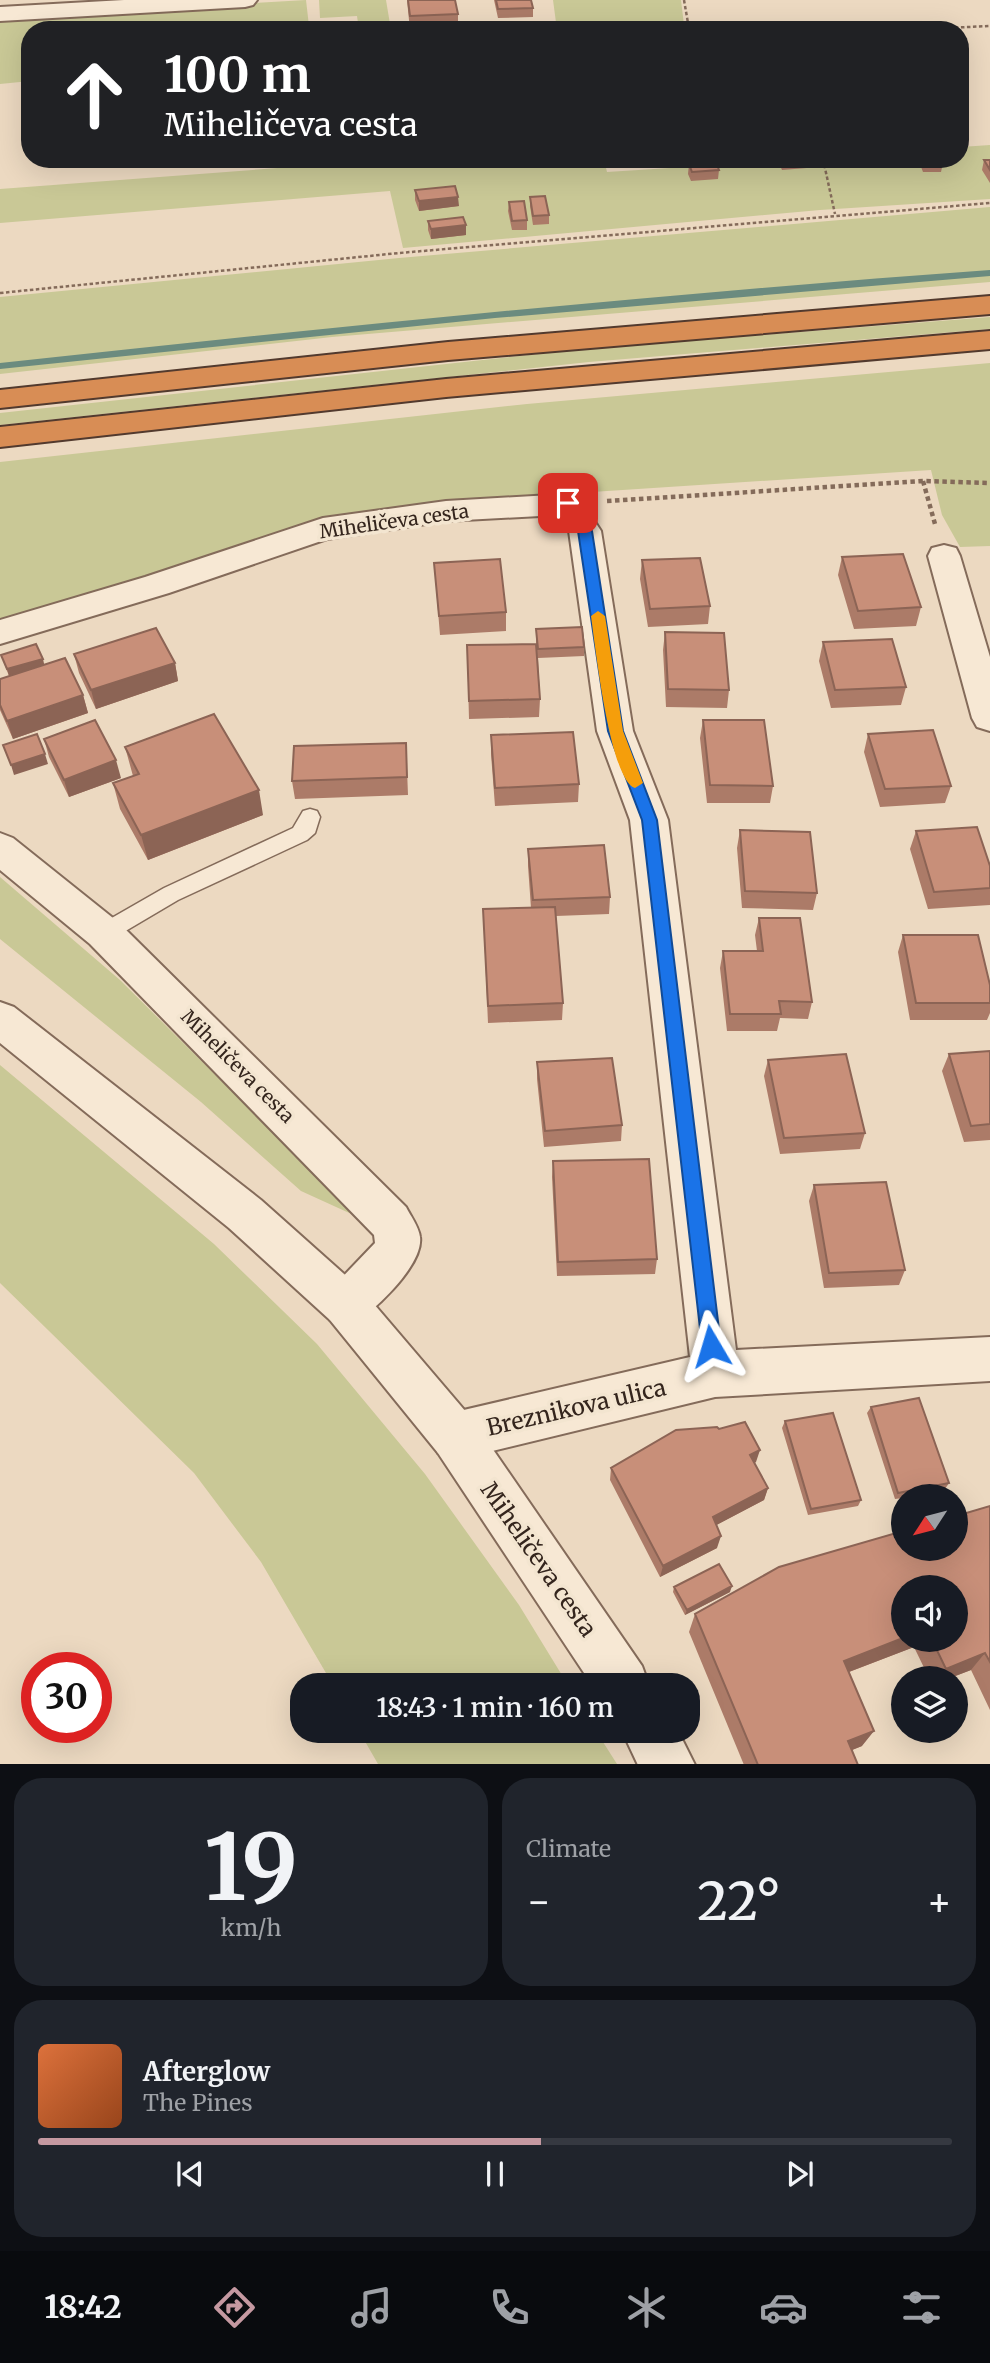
<!DOCTYPE html>
<meta charset="utf-8">
<style>
:root{--surface:#171b24;--page:#20242c;--text:#f1f3f6;--muted:#9ea1a6;--line:#363941;--accent:#c599a1}
body{margin:0;font-family:Merriweather,serif;background:var(--page);color:var(--text);height:100vh;display:flex;flex-direction:column;font-size:26px;white-space:nowrap}
*{box-sizing:border-box;margin:0}
p{font-size:23px;color:var(--muted)}
.icon{flex:none;width:38px;height:38px;fill:none;stroke:currentColor;stroke-width:2;stroke-linecap:round;stroke-linejoin:round}
.map{position:relative;height:1764px;overflow:hidden}
.sheet{display:flex;flex-direction:column;gap:14px;padding:14px;background:#0d0f14;flex:1}
.sheet>*{flex:none}
.guide{position:absolute;left:21px;top:21px;width:948px;height:147px;border-radius:28px;box-shadow:0 7px 28px #0002;background:#202124;color:#fff;overflow:hidden}
.needle{width:46px;rotate:234deg}
.buttons{position:absolute;left:891px;top:1484px;display:grid;gap:14px}
.buttons a{display:grid;place-items:center;width:77px;height:77px;border-radius:50%;background:var(--surface);box-shadow:0 7px 28px #0002;font-size:35px}
.speed{position:absolute;left:21px;top:1652px;display:flex;gap:14px;font-size:35px;font-weight:700;text-align:center}
.speed>*{display:grid;place-content:center;width:91px;height:91px;border-radius:50%;background:var(--surface);box-shadow:0 7px 28px #0002;line-height:1}
.speed .limit{border:10px solid #d22;background:#fff;color:#111}
.pin{position:absolute;display:grid;place-items:center;width:60px;height:60px;color:#fff;margin:-30px;border-radius:14px;box-shadow:0 4px 10px #0006}
.me{position:absolute;width:77px;margin:-38px;rotate:353deg;stroke-linejoin:round;filter:drop-shadow(0 0 5px #0008)}
.turn{display:flex;align-items:center;gap:24px;height:147px;padding:0 28px;font-size:32px}
.turn .icon{width:91px;height:91px;stroke-width:2.5}
.turn b{display:block;font-size:49px;line-height:60px}
.big{font-size:52px;font-weight:600;line-height:1.1}
.sheet .card{flex:1;display:flex;flex-direction:column;justify-content:center;gap:10px;min-width:0;padding:0 24px;border-radius:28px;background:var(--page)}
.sheet .dial{align-items:center;gap:0}
.dial b{font-size:91px;line-height:1}
.song{display:flex;align-items:center;gap:21px}
.cover{width:84px;height:84px;border-radius:10px;background:linear-gradient(135deg,hsl(20 70% 55%),hsl(20 70% 35%))}
.played{height:7px;border-radius:4px;background:linear-gradient(90deg,var(--accent) 55%,var(--line) 55%)}
.keys{display:flex;justify-content:space-around;direction:ltr}
.heat{display:flex;justify-content:space-between;align-items:center;font-size:38px;direction:ltr}
.sheet .tiles{flex:1;display:grid;gap:14px;grid-template-columns:1fr 1fr}
.card:last-child{grid-column:span 2}
.trip{position:absolute;left:290px;top:1673px;width:410px;height:70px;border-radius:28px;background:var(--surface);box-shadow:0 7px 28px #0002;font-weight:600;line-height:70px;text-align:center}
.dock{display:flex;height:112px;justify-content:space-around;align-items:center;background:#090b0e;color:var(--muted)}
.dock .icon{width:49px;height:49px}
.dock .current{color:var(--accent)}
.dock b{font-size:32px;color:var(--text)}
.map>svg:first-child{display:block}
.green{fill:#c9c896}
.lines{fill:none;stroke-linecap:round;stroke-linejoin:round}
.stream{fill:#6b8b7f;fill-rule:evenodd}
.service-casing{stroke:#846b5a;stroke-width:3}
.minor-casing{stroke:#846b5a;stroke-width:4}
.tertiary-casing{stroke:#846b5a;stroke-width:4}
.motorway-casing{stroke:#523a2e;stroke-width:4}
.path-far1{stroke:#846b5a;stroke-width:2.5;stroke-dasharray:3.5 2.5;stroke-linecap:butt}
.path{stroke:#846b5a;stroke-width:4.5;stroke-dasharray:4.5 3.5;stroke-linecap:butt}
.service{fill:#f7e8d4;fill-rule:evenodd}
.minor{fill:#f7e8d4;fill-rule:evenodd}
.tertiary{fill:#f7e8d4;fill-rule:evenodd}
.motorway{fill:#d88d55;fill-rule:evenodd}
.wall{fill:#ac7b68;fill-rule:evenodd}
.shaded-wall{fill:#8c6455}
.building{fill:#c88f79;stroke:#8c6455;stroke-width:2}
.route{fill:#1a73e8;stroke:#114b97;stroke-width:2}
.slow{fill:#f59e0b}
.labels{text-anchor:middle;dominant-baseline:central;stroke-width:7;stroke-linejoin:round;paint-order:stroke}
.street-label{font-size:19px;fill:#34251d;stroke:#f3e5d0}
.near-street-label{font-size:23px;fill:#34251d;stroke:#f3e5d0}
</style>
<div class="map">
<svg width="990" height="1765" viewBox="0 0 990 1765">
<rect width="100%" height="100%" fill="#ecd9c1"/>
<path class="green" d="M306 0 309 26 358 23 357 16 320 18 319 0H386L391 30H30V81L0 84V17Z
M553 0H681L684 25 690 30H557Z
M990 145V199L820 210 403 248 390 191 0 223V189L398 159H604L607 172 813 159H961V147Z
M990 207V282L332 337 0 374V297L399 258Z
M990 317V329L589 362 0 425V413L583 349Z
M990 363V546L960 547 942 515 931 470 499 498 311 524 165 573 0 622V462L527 404Z
M0 877 120 980 358 1217 301 1191 201 1102 0 939Z
M0 1065 214 1244 317 1344 425 1474 519 1605 568 1685H333L261 1562 194 1473 0 1283Z
M359 1731H596L617 1764H378Z"/>
<g class="lines">
<path class="stream" d="M990 270V276L495 318 0 369V363C330 327 659 294 990 270Z"/>
<g class="service-casing">
<path id="service" d="M310 809 317 811 320 817 315 833 307 840 178 900 112 939 104 942 96 939 93 933 96 927 164 888 293 828 303 811Z"/>
</g>
<g class="minor-casing">
<path id="minor" d="M124 0H257L253 5 245 7 0 21V7Z
M568 494 579 497 601 531 633 731 668 820 736 1350 990 1337V1381L715 1397 455 1460 438 1453 431 1436 438 1419 455 1412 690 1357 630 820 597 731 569 531 559 515 446 521 327 539 169 593 0 644V620L145 577 323 518 446 501Z
M944 545 956 548 960 556 990 657V731L977 727 972 718 928 556 932 548Z
M0 833 13 838 118 922 406 1207C410 1215 419 1227 420 1237 424 1265 370 1317 346 1327L330 1320 323 1305 330 1290 375 1243 374 1235 90 944 0 870Z"/>
</g>
<g class="tertiary-casing">
<path id="tertiary" d="M0 1002 14 1007 261 1200 362 1290 472 1419 642 1666 649 1685H592L438 1453 330 1320 229 1228 0 1043Z
M622 1731H678L695 1765H638Z"/>
</g>
<g class="motorway-casing">
<path id="motorway" d="M990 296V314L448 360 0 408V390L448 342Z
M990 331V349L446 397 0 447V427L446 379Z"/>
</g>
<path class="path-far1" d="M684 0 688 23 696 30
M901 30 990 26
M823 159 835 214
M0 293 399 253 990 203"/>
<path class="path" d="M923 481 935 524
M607 501 923 481 990 483"/>
<use href="#service" class="service"/>
<use href="#minor" class="minor"/>
<use href="#tertiary" class="tertiary"/>
<use href="#motorway" class="motorway"/>
</g>
<path class="wall" d="M407 0H459H455L458 14V30H410Z
M494 0H531L533 8V17L498 18Z
M778 159H820L819 167 782 170 778 161Z
M830 159H856L855 163 833 165Z
M918 159H942L943 163 941 172H923Z
M984 160H990V183L982 170Z
M689 164 719 170 718 179 691 181 688 174Z
M415 190 459 206 419 211 415 200Z
M530 197 549 215V224L533 225 530 206Z
M509 202 527 220V230H512L508 211Z
M428 221 466 235 431 239 428 230Z
M842 557 921 607 916 626 854 629 838 575Z
M642 560 710 606 708 624 648 627 640 579Z
M434 563 506 612V631L440 635Z
M536 629 584 647V656L538 658 540 699 539 717 469 719 467 645 536 644Z
M665 632 729 690 727 708 666 707 663 650Z
M823 642 906 687 901 705 831 708 819 661Z
M74 654 175 663 178 681 96 709 79 673Z
M1 655 44 665 83 695 88 713 13 739 0 710V679L9 676Z
M703 720 773 786 770 803H707L700 738Z
M868 734 951 786 945 803 880 807 864 752Z
M491 735 579 784 578 802 495 806 491 754Z
M44 739 121 778 69 797 49 757Z
M406 743 408 795 295 799 292 781Z
M125 747 263 815 148 860 120 809 113 783 133 776Z
M740 830 817 893 813 910 742 908 737 848Z
M916 831 990 866V905L928 909 910 849Z
M528 849 610 897 609 914 556 916 563 1003 562 1020 488 1023 483 909 531 908 528 866Z
M759 918 812 1002 808 1019 780 1018 777 1031H727L720 968 723 951H757L755 935Z
M903 935 990 985V1013L987 1020H910L898 952Z
M990 1051V1140L964 1142 942 1071 949 1054Z
M768 1060 865 1133 860 1149 780 1154 764 1076Z
M537 1062 622 1125 621 1141 544 1147 537 1079Z
M553 1161 657 1259 655 1274 557 1276 552 1177Z
M814 1185 905 1270 899 1285 824 1288 809 1201Z
M871 1407 949 1483 945 1489 910 1496H903V1498L895 1499 867 1413Z
M785 1421 861 1500 858 1506 808 1515 782 1428Z
M756 1462 754 1463 768 1488 764 1500 716 1525 717 1548 660 1577 610 1480 611 1468Z
M990 1506V1710L971 1670 950 1678H929L914 1647 849 1672 862 1746 852 1750 858 1765H744L689 1632 695 1614ZM956 1587V1640H903Z
M674 1587 730 1592 685 1615 673 1592Z"/>
<path class="shaded-wall" d="M458 197 459 206 419 211V201Z
M466 225V235L431 239V229Z
M43 659 45 668 10 679 7 669Z
M175 663 178 681 96 709 91 690Z
M83 695 88 713 13 739 7 721Z
M45 754 48 764 14 775 11 765Z
M116 760 121 778 69 797 64 780Z
M259 790 263 815 148 860 141 835Z
M760 1450 756 1462 745 1468 750 1455Z
M768 1488 764 1500 709 1529 713 1517Z
M721 1536 717 1548 660 1577 663 1566Z
M732 1586 730 1592 685 1615 687 1610Z
M903 1638V1640H919L914 1647 833 1678 844 1661Z
M985 1653 971 1670 950 1678H938L946 1669Z
M874 1731 862 1746 837 1756 848 1741Z"/>
<path class="building" d="M408 0H455L458 14 410 16Z
M496 0H531L533 8 498 9Z
M782 159H806L783 161Z
M924 159H942L943 163H925Z
M984 160H990V170Z
M716 162 719 170 692 172 689 164Z
M455 186 458 197 419 201 415 190Z
M545 196 549 215 533 216 530 197Z
M524 201 527 220 512 221 509 202Z
M463 217 466 225 431 229 428 221Z
M903 554 921 607 858 611 842 557Z
M700 558 710 606 650 609 642 560Z
M500 559 506 612 439 616 434 563Z
M582 627 584 647 538 649 536 629Z
M156 628 175 663 91 690 74 654Z
M665 632 724 633 729 690 668 689Z
M892 639 906 687 835 690 823 642Z
M36 644 43 659 7 669 1 655Z
M536 644 540 699 469 701 467 645Z
M65 658 83 695 7 721 0 705V679Z
M214 714 259 790 141 835 113 783 139 774 125 747Z
M95 720 116 760 64 780 44 739Z
M703 720H764L773 786 710 785Z
M933 730 951 786 885 789 868 734Z
M573 732 579 784 495 788 491 735Z
M37 734 45 754 11 765 3 745Z
M406 743 407 777 292 781 294 746Z
M977 827 990 866V888L934 892 916 831Z
M740 830 810 832 817 893 745 891Z
M604 845 610 897 533 900 528 849Z
M555 907 563 1003 488 1006 483 909Z
M759 918H800L812 1002 779 1001 781 1014H730L723 951H763Z
M903 935H978L990 985V1003H916Z
M990 1051V1124L971 1126 949 1054Z
M846 1054 865 1133 784 1138 768 1060Z
M612 1058 622 1125 545 1131 537 1062Z
M649 1159 657 1259 558 1262 553 1161Z
M886 1182 905 1270 829 1273 814 1185Z
M919 1398 949 1483 898 1493 871 1407Z
M833 1413 861 1500 811 1509 785 1421Z
M745 1422 760 1450 750 1455 768 1488 713 1517 721 1536 663 1566 611 1468 676 1430 717 1427 719 1429Z
M990 1506V1662L985 1653 946 1669 932 1640H956V1587H903V1638L844 1661 874 1731 848 1741 858 1765H758L695 1614 779 1567 903 1531V1549H956V1516Z
M719 1564 732 1586 687 1610 674 1587Z"/>
<path class="route" d="M568 499 573 500 592 531 623 731 657 820 721 1346 718 1353 711 1355 705 1353 702 1346 642 820 608 731 578 531 562 503Z"/>
<path class="slow" d="M598 611 605 616 623 731 643 783 635 788C610 781 595 644 591 616Z"/>
<g class="labels">
<g class="street-label">
<text transform="translate(394 521) rotate(-8)">Miheličeva cesta</text>
<text transform="translate(238 1066) rotate(45)">Miheličeva cesta</text>
</g>
<g class="near-street-label">
<text transform="translate(576 1407) rotate(-13)">Breznikova ulica</text>
<text transform="translate(539 1559) rotate(55)">Miheličeva cesta</text>
</g>
</g>
</svg>
<div class="buttons">
<a><svg class="needle" viewBox="-14 -14 28 28"><path d="M0-13l5 13h-10z" fill="#e53935"/><path d="M0 13l5-13h-10z" fill="#9ea1a6"/></svg></a>
<a><svg class="icon" aria-label="sound" viewBox="0 0 24 24"><path d="M4 9h4l5-4v14l-5-4H4zM17 9q2 3 0 6"/></svg></a>
<a><svg class="icon" aria-label="layers" viewBox="0 0 24 24"><path d="M12 4l9 5-9 5-9-5zM3 14l9 5 9-5"/></svg></a>
</div>
<div class="speed"><div class="limit">30</div></div>
<div class="pin" style="left:568px;top:503px;background:#d93025"><svg class="icon" aria-label="arrive" viewBox="0 0 24 24"><path d="M6 21V4h12l-3 4 3 4H6"/></svg></div>
<svg class="me" style="left:711px;top:1346px" viewBox="-20 -20 40 40"><path d="M0-17L14 15 0 8-14 15z" fill="#1a73e8" stroke="#fff" stroke-width="4"/></svg>
<div class="trip">18:43 · 1 min · 160 m</div>
<div class="guide">
<div class="turn"><svg class="icon" aria-label="ahead" viewBox="0 0 24 24"><path d="M12 20V5M6 11l6-6 6 6"/></svg><div><b>100 m</b>Miheličeva cesta</div></div>
</div>
</div>
<section class="sheet">
<div class="tiles">
<div class="card dial"><b>19</b><p>km/h</p></div>
<div class="card"><p>Climate</p>
<div class="heat"><a>−</a><b class="big">22°</b><a>+</a></div>
</div>
<div class="card">
<div class="song"><i class="cover"></i><div><b>Afterglow</b><p>The Pines</p></div></div>
<div class="played"></div>
<div class="keys"><svg class="icon" aria-label="previous" viewBox="0 0 24 24"><path d="M18 5L8 12l10 7zM5 5v14"/></svg><svg class="icon" aria-label="pause" viewBox="0 0 24 24"><path d="M8 5v14M16 5v14"/></svg><svg class="icon" aria-label="next" viewBox="0 0 24 24"><path d="M6 5l10 7-10 7zM19 5v14"/></svg></div>
</div>
</div>
</section>
<nav class="dock">
<b>18:42</b>
<svg class="icon current" aria-label="directions" viewBox="0 0 24 24"><path d="M12 3l9 9-9 9-9-9zM9 14v-3h6M13 9l2 2-2 2"/></svg>
<svg class="icon" aria-label="music" viewBox="0 0 24 24"><path d="M9 18V5l10-2v13"/><circle cx="6" cy="18" r="3"/><circle cx="16" cy="16" r="3"/></svg>
<svg class="icon" aria-label="phone" viewBox="0 0 24 24"><path d="M5 4h4l2 5-3 2q2 4 5 5l2-3 5 2v4C11 20 4 13 5 4z"/></svg>
<svg class="icon" aria-label="climate" viewBox="0 0 24 24"><path d="M12 3v18M4 7l16 10M4 17L20 7"/></svg>
<svg class="icon" aria-label="car" viewBox="0 0 24 24"><path d="M5 17H2v-5l4-1 3-4h7l3 4 3 1v5h-3M9 17h6M6 11h13"/><circle cx="7" cy="17" r="2"/><circle cx="17" cy="17" r="2"/></svg>
<svg class="icon" aria-label="filters" viewBox="0 0 24 24"><path d="M4 7h16M4 17h16"/><circle cx="9" cy="7" r="2"/><circle cx="15" cy="17" r="2"/></svg>
</nav>
